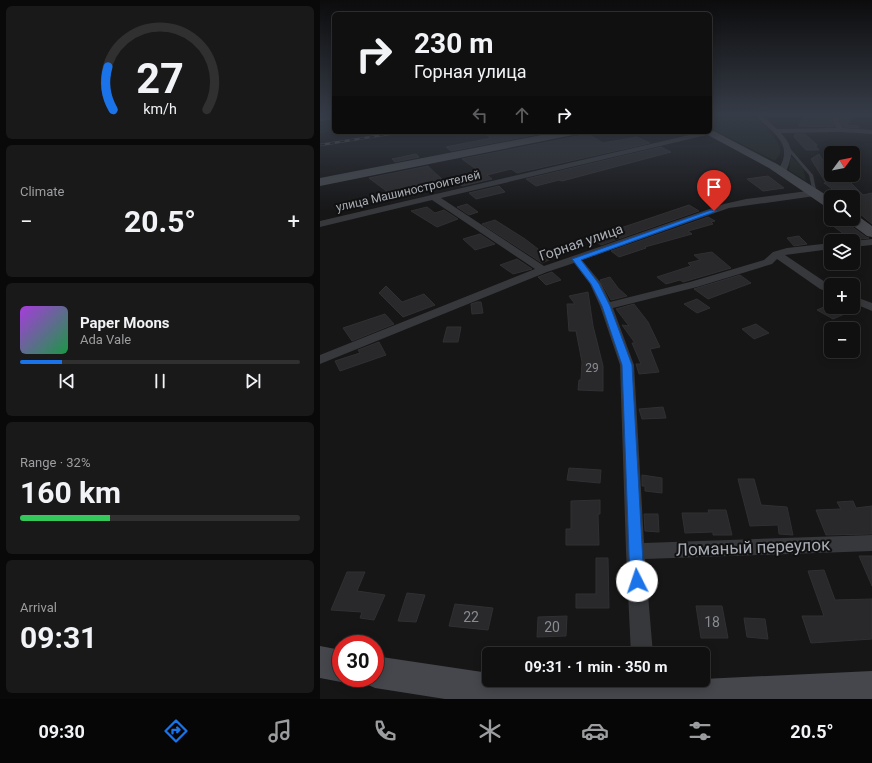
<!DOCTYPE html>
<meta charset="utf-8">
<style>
:root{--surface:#101011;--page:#19191a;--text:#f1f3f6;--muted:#9c9d9f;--line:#303031;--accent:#1a73e8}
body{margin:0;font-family:Roboto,sans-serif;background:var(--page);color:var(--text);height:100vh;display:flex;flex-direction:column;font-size:15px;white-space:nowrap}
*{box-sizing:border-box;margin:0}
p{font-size:13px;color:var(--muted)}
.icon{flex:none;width:22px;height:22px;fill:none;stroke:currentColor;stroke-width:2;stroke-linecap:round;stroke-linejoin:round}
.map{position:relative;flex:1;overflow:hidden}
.details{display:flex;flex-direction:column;gap:6px;padding:6px;background:#090909;width:320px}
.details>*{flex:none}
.hud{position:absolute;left:12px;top:12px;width:380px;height:122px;border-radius:6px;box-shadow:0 2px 10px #0003,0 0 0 1px var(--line);background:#101011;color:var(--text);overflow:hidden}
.needle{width:26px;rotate:58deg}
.buttons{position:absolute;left:504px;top:146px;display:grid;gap:8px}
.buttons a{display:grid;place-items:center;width:36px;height:36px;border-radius:6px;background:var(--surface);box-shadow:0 2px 10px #0003,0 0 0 1px var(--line);font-size:20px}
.speed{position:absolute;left:12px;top:635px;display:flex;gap:8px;font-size:20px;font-weight:700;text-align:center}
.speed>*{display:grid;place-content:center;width:52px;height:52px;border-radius:50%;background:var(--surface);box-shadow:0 2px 10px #0003,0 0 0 1px var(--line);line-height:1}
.speed .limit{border:6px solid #d22;background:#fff;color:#111}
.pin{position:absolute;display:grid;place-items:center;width:34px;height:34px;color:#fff;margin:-41px -17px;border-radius:50% 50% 50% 0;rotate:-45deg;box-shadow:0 0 4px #0007}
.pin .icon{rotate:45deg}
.me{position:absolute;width:44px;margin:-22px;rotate:356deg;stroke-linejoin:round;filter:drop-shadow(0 0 3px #0008)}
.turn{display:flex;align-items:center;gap:14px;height:84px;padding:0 16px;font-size:18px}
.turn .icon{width:52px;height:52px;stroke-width:2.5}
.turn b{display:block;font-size:28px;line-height:34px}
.lanes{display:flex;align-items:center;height:38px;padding:0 16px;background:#0003;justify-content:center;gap:20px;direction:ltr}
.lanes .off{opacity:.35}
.big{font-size:30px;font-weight:700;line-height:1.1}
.details .card{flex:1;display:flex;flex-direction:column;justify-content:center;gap:6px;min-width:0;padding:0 14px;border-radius:6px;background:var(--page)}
.details .dial{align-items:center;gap:0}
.dial svg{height:104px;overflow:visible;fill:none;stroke:var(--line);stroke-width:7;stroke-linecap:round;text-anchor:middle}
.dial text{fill:var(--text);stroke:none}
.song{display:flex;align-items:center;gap:12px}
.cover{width:48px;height:48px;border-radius:6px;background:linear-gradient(135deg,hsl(280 70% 55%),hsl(140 70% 35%))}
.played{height:4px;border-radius:2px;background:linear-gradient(90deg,var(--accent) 15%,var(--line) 15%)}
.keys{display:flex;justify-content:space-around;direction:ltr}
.heat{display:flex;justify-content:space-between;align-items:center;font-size:22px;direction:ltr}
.charge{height:6px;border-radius:3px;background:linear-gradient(90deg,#34c759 32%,var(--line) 0)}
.trip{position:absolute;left:162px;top:647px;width:228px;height:40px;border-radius:6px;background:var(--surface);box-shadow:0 2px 10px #0003,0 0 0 1px var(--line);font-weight:700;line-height:40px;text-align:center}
.menu{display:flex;height:64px;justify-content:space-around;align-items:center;background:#060607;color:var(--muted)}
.menu .icon{width:28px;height:28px}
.menu .selected{color:var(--accent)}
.menu b{font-size:18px;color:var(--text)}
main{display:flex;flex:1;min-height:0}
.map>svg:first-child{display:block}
.green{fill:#1c221d}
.building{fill:#29292b;stroke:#303033}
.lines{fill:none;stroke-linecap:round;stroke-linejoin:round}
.lane{fill:#37383c;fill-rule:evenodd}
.street{fill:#37383c;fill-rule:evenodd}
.secondary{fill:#45474c;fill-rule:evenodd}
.rail-casing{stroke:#4a4c51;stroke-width:2.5}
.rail{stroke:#111112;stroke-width:1.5;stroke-dasharray:5;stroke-linecap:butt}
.route{fill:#1a73e8;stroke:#114b97}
.labels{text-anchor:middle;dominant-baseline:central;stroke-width:4;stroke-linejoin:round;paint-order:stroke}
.far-street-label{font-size:12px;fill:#a9aeb6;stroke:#111112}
.number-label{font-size:12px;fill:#888c92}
.street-label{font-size:14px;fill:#a9aeb6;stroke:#111112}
.near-number-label{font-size:14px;fill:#888c92}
.near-street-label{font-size:17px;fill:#a9aeb6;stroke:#111112}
</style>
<main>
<section class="details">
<div class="card dial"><svg viewBox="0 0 100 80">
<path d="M14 69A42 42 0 1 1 86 69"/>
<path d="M14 69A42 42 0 0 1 10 36" stroke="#1a73e8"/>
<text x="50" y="56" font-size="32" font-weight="700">27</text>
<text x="50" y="72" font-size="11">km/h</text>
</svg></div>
<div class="card"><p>Climate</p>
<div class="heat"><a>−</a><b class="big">20.5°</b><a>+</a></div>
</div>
<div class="card">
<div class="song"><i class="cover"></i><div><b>Paper Moons</b><p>Ada Vale</p></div></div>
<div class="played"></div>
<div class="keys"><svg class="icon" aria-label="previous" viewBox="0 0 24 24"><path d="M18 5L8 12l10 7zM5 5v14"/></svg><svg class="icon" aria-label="pause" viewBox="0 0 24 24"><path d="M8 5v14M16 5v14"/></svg><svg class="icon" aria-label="next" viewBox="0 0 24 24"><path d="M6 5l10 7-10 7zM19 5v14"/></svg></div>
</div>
<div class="card"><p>Range · 32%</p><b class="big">160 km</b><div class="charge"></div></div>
<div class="card"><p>Arrival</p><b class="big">09:31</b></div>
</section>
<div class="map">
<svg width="552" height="699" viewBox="0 0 552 699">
<rect width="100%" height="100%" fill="#161617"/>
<path class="green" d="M390 115H432C439 122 464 142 460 153 460 155 456 159 455 161L390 128Z
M14 120V131L0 133V122Z
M471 156 483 168 486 181 469 170Z"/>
<path class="building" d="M484 115H512V121L514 127 479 126Z
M520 115H536L527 125 539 126V128L524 127 520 121Z
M162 132H229L131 151 126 147 171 138Z
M268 134 283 143 317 137 330 143 197 173 191 169 167 175 172 179 142 186 133 178 160 172 142 159Z
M475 134H485L497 145H495L499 150H486L474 137Z
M341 147 351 152 242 181 239 180 216 186 206 179Z
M96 154 99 157 75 162 72 159Z
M499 154 511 172V175H513L518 182H530L543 195 552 193V224L533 208V194L523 197 504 183H506L491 159Z
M108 166 126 183 73 196 49 178Z
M448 176 464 188 443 191 427 179Z
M179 186 185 192 156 199 149 193Z
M147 204 158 212 149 215 137 207Z
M369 205 379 211 281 245 271 238Z
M107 207 115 213 124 210 138 219 117 227 91 211Z
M388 217 395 221 391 222 393 224 368 231 372 234 325 247 326 248 299 257 291 251Z
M175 220 205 239 231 259 222 263 162 224Z
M527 223 546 237 549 238 532 240 513 226Z
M160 234 175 244 155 250 143 239Z
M479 236 487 244 474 246 467 238Z
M392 252 411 268 363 282 360 280 346 284 337 277 371 266 368 263 380 260 374 255Z
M197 259 212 269 193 274 180 265Z
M232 272 241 280 226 285 218 277Z
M420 275 431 283 388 299 374 289Z
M290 277 298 288 307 296 291 300 280 280Z
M66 286 82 302 104 294 115 305 83 317 59 293Z
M268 292 273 326 283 366V391L258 390 259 380H261L262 362 256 331H249L247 304H255L249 296Z
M377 299 390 308 377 313 364 304Z
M157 302H161L163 313 152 314 151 304Z
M314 304 328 322 340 347 330 349 339 372 319 374 316 364H321L312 343H315L302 325 309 326 296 309Z
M511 304V307H517L527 313 513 319 497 310Z
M65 314 74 324 32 341 23 328Z
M436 324 449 333 434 339 422 329Z
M127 327H141L138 342H123Z
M59 342 66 355 20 371 15 361 40 353 38 350Z
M343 407 346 418 322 419 319 409Z
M249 468 281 470 280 483 247 480Z
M322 475 342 478V493L325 491V486H322Z
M418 479H434L441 505 467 507 473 535 459 534 458 525 430 526Z
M280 500V514H278L279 545H246V529H251V501Z
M533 501 536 508 552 506V534L506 535 496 510 521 509 517 502Z
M388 510H406L412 535H393V532L365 533 362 513H389Z
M324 514H338L339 532 325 531Z
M539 556H552V586Z
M276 558H288L289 608H256V594H276Z
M504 570 515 600 552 599V639L491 643 482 616H504L488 571Z
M27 572H45L37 591 65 595 54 620 40 618 42 612 11 610Z
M87 593 105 595 96 622 78 621Z
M135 604 173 608 168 630 129 626Z
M376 606H402L408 638H381Z
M247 616 246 636 217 637 218 617Z
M424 618 445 619 448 639 427 637Z"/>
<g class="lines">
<path class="lane" d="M466 146H468L493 175 497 194 493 193 489 175 466 148Z"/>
<path class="street" d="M435 115H441L457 129 516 128 513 121V115H519V121L523 128 552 130V134L521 132 461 133C474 148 473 154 466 172L462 174 458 172C460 166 464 160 464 154 466 138 444 125 435 115Z
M390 130 394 132 391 134 121 198 224 266 404 204 426 199 495 190 499 193 495 196 409 208 262 260 281 283 290 302 370 282 444 260 453 252 467 248 511 243V249L465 255 511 286V293L500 289 457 259 452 264 377 287 293 308 314 365 324 543 552 535V551L325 559 333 654H311L306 551 300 365 280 306 270 284 254 263 227 272 0 364V355L215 269 112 200 0 227V221L382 132H390Z
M552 239V245L533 247V241Z
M533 296 552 303V311L533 303Z"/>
<path class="secondary" d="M0 115H14V119L0 121Z
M390 129 457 164 511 198V208L506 207 449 168 386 134 385 132H390Z
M237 132H258L253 135 0 186V178Z
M533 215 538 216 552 226V237L547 236 528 222 526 219H533Z
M0 646 21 650V678H30L21 682 0 678Z
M55 656 169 673V680L325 681 383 680V679L552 671V699H125L55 688 44 683 41 678H55Z"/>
<g class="rail-casing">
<path id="rail" d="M0 145 82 132"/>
</g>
<use href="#rail" class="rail"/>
</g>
<linearGradient id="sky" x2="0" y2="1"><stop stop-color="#0c0c0d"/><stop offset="0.54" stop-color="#363c47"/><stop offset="1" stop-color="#363c47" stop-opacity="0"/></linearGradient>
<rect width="552" height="212" fill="url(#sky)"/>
<path class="route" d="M391 210 397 211 261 260 279 284 290 306 312 365 324 581 322 585 317 587 312 585 310 581 302 365 282 306 271 284 252 259Z"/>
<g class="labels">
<g class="far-street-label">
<text transform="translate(88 191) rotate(-13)">улица Машиностроителей</text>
</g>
<g class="number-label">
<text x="272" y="368">29</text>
</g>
<g class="street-label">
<text transform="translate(261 242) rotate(-19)">Горная улица</text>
</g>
<g class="near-number-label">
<text x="151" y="617">22</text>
<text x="392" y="622">18</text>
<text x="232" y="627">20</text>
</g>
<g class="near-street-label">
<text transform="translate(433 547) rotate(-2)">Ломаный переулок</text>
</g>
</g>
</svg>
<div class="buttons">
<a><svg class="needle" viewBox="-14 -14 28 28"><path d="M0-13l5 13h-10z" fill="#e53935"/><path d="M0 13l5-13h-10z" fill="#9c9d9f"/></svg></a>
<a><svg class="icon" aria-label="search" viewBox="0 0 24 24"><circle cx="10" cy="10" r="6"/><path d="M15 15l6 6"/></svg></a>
<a><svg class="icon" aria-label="layers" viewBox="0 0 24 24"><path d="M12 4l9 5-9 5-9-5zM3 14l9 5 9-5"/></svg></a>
<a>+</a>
<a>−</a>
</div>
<div class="speed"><div class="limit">30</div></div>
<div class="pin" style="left:394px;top:211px;background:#d93025"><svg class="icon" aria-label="arrive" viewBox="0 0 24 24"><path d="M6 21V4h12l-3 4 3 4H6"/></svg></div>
<svg class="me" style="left:317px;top:581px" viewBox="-20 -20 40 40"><circle r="19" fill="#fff"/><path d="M0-13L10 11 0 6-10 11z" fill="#1a73e8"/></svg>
<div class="trip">09:31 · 1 min · 350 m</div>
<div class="hud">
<div class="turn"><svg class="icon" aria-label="right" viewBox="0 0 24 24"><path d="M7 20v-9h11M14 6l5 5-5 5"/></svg><div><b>230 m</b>Горная улица</div></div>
<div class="lanes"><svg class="icon off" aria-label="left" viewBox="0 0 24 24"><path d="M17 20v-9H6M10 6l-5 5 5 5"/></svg><svg class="icon off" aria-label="ahead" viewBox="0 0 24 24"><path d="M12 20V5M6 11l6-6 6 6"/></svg><svg class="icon" aria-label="right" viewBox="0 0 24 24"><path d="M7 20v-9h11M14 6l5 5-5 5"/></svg></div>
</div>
</div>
</main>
<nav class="menu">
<b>09:30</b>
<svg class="icon selected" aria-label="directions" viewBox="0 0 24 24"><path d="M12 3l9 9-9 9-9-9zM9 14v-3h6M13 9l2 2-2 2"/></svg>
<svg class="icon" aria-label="music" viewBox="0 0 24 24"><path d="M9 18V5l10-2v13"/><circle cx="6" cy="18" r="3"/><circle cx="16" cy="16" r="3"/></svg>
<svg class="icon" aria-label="phone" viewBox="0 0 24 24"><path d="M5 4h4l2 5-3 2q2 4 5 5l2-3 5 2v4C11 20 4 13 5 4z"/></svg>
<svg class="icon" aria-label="climate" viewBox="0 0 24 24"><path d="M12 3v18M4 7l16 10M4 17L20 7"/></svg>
<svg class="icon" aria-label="car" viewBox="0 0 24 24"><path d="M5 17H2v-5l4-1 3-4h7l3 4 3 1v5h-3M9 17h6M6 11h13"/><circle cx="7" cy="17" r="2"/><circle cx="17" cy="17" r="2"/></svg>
<svg class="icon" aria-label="filters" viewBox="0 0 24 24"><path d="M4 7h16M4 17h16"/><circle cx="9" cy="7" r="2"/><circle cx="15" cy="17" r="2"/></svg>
<b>20.5°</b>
</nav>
